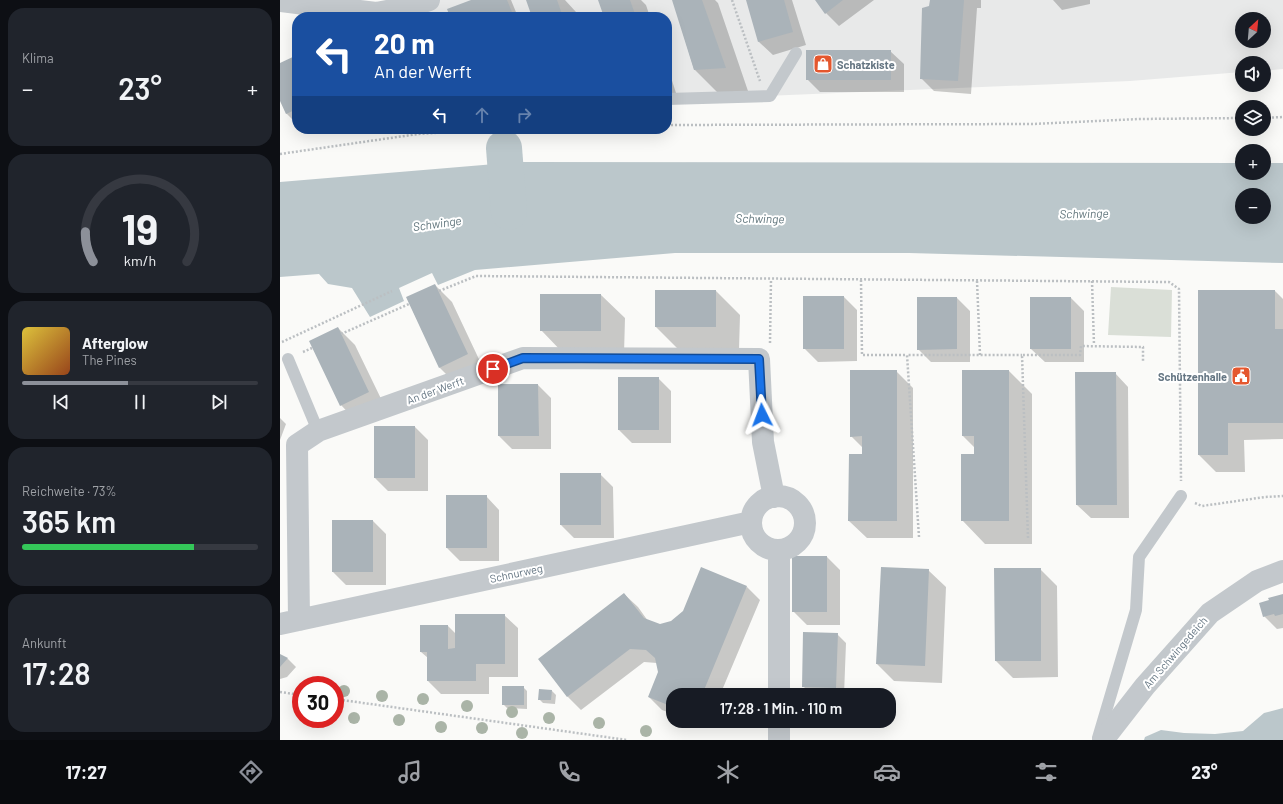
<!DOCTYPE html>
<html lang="de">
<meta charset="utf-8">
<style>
:root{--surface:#171b24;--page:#20242c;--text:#f1f3f6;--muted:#9ea1a6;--line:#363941;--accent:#8c9099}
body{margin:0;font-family:Barlow,sans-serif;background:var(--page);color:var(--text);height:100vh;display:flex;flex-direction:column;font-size:15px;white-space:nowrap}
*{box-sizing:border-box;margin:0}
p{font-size:13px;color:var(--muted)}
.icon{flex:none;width:22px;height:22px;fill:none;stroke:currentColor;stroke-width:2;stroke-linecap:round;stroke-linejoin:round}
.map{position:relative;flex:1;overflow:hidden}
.panel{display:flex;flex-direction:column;gap:8px;padding:8px;background:#0d0f14;width:280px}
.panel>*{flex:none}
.hud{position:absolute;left:12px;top:12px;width:380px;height:122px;border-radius:16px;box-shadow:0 4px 16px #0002;background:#1a4fa0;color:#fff;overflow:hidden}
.needle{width:26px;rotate:26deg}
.fabs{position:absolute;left:955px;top:12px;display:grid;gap:8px}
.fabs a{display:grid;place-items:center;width:36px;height:36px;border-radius:50%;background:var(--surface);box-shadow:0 4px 16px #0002;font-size:20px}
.speed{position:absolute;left:12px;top:676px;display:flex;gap:8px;font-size:20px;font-weight:700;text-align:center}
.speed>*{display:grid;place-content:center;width:52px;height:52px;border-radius:50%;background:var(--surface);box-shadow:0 4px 16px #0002;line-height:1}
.speed .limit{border:6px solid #d22;background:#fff;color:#111}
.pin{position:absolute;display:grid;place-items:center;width:34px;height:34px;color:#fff;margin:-17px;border:2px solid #fff;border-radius:50%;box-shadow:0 1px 4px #0007}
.me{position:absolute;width:44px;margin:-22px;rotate:357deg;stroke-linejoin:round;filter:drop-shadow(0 0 3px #0008)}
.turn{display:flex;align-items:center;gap:14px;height:84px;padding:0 16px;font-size:18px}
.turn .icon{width:52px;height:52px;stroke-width:2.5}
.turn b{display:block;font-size:28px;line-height:34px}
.lanes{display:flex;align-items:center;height:38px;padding:0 16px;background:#0003;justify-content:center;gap:20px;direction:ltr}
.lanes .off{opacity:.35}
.big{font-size:30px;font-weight:600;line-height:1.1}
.panel .widget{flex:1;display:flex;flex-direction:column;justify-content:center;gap:6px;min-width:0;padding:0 14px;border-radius:16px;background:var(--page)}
.panel .dial{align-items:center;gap:0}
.dial svg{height:104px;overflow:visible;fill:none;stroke:var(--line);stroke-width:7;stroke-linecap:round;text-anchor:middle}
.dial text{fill:var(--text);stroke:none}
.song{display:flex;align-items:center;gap:12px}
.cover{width:48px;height:48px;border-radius:6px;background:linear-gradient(135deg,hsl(50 70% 55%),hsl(20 70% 35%))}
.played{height:4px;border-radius:2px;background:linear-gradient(90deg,var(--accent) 45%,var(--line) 45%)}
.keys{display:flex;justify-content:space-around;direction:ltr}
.heat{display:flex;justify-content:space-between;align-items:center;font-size:22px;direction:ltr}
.charge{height:6px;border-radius:3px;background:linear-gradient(90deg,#34c759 73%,var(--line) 0)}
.trip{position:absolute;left:386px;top:688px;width:230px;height:40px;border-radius:16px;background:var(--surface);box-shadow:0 4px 16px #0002;font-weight:600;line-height:40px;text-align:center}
.dock{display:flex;height:64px;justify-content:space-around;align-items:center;background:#090b0e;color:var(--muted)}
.dock .icon{width:28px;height:28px}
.dock .active{color:var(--accent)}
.dock b{font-size:18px;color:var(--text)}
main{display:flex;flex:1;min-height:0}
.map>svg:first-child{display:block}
.built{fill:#e8e9e9;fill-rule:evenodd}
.green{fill:#dadfd7}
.water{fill:#bbc7cb;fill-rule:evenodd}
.shadow{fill:#0003}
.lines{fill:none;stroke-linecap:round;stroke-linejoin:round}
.river{stroke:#bbc7cb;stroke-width:36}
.building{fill:#aab3b9}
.path{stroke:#bbbfc2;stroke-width:2.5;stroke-dasharray:2 2;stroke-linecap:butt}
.lane{stroke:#c3c8cc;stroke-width:12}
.street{stroke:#c3c8cc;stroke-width:22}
.tree{fill:#aab4a7}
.route-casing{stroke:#114b97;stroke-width:10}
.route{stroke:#1a73e8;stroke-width:7}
.labels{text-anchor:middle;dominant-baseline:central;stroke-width:4;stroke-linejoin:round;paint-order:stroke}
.poi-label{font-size:11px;font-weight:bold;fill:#657683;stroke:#fff;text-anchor:start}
.street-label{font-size:11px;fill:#657683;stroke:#fff}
.water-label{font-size:12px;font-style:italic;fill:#60757c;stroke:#fff}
</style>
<main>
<section class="panel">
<div class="widget"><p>Klima</p>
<div class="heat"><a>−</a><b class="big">23°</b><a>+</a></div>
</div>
<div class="widget dial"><svg viewBox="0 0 100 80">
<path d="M14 69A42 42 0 1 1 86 69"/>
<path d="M14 69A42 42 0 0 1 8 46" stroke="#8c9099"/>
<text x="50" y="56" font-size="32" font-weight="700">19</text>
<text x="50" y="72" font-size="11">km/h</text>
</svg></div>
<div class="widget">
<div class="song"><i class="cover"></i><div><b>Afterglow</b><p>The Pines</p></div></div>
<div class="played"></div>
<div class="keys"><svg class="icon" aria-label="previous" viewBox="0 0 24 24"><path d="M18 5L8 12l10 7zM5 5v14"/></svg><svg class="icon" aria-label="pause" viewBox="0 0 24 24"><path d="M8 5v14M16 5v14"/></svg><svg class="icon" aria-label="next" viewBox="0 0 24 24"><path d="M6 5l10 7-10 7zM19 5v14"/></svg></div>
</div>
<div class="widget"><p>Reichweite · 73%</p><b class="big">365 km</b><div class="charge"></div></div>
<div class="widget"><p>Ankunft</p><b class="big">17:28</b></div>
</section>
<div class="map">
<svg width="1003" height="740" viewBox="0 0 1003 740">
<rect width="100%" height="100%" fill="#fafaf8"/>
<path class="built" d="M135 0H1003V69L984 71V63H962V72L850 81 485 96 387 97V17H140ZM962 19H984V41H962Z"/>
<path class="green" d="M831 287 892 290 891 337 828 335Z"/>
<path class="water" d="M239 162 962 163V173H984V163H1003V263L629 253H395L195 270 158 285 152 273 119 288 124 301 90 317 72 288 48 284 39 274 0 277V182ZM962 195H984V217H962Z
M1003 708V740H864L865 737 881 730 904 733 935 734 963 731 984 713Z"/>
<path class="shadow" d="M192 0H231L238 17H171Z
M247 0H285L296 12 298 17H253Z
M319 0H361L366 5 370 17H325Z
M393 0H435L438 3 468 91 438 93 414 69Z
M467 0H512L526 45 493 55 479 42Z
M536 0H594L559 26 546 13Z
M651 0H701V8H697L691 94 654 91 641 78Z
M773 0H810V4L782 10Z
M610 51 624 64V92H540L527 79Z
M17 56V124L6 113 0 98V64Z
M387 65 396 93H387Z
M155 285 172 302 205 372 177 385 160 368 127 298Z
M436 291 460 315 459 350H399L376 327Z
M995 291 1003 299V439L964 440 965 472H936L919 455Z
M321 295 345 318 344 354H284L261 330Z
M564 297 577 310V361L538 362 524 348Z
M677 298 690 311V362H651L638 349Z
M751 298H791L804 311V362H765L751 349Z
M58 328 75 345 106 409 78 423 61 405Z
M616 371 633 388V538H587L569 521 583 455V448L571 436Z
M729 371 752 394V544H705L682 520 695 455V448L683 436Z
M835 373 848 387 849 518H811L797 505Z
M378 378 391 391V443H352L339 430Z
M219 385H258L271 398V449H232L219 436Z
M0 418 6 424 0 440Z
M95 427H135L148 440V491H108L95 478Z
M320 474 333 487 334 538H294L281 525Z
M206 496 219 510V561H180L167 548Z
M93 521 106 534V585H66L53 572Z
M547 557 560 570V625H527L513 611Z
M760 569 777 586 778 677 733 678 716 661Z
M648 570 666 587 662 683 614 681 597 664Z
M467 587 480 600 440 695H393V714L382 710 369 697 379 672 377 663 364 662 301 710 288 697 259 659 344 594 358 607 368 621 380 625 392 622Z
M1003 595V628L997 629 984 616Z
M224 615 238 628V677H209V694H161L148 681V658L141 652 168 626 176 634Z
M557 634 566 643 564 695H532L523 686Z
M0 656 8 659 16 667 7 677 0 679Z
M243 687 247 691V709L227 708 223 704Z
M272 691 276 695 275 704 263 703 259 699Z
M409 721H430L426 728Z"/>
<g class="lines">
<path class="river" d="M224 148 229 212"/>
</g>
<path class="building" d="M191 0H227L234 17H170L167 9Z
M246 0H277L283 17H252Z
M318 0H350L356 17H324Z
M392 0H422L446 68 414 70Z
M466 0H504L513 32 478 42Z
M535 0H563L545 14Z
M650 0H684L678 81 640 79 642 8 649 6Z
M526 50H611V80H526Z
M17 55V109L6 114 0 101V63Z
M155 284 188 354 159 368 126 297Z
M375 290H436V327H375Z
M918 290H995V329H1003V423H948V455H918Z
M260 294H321V331H260Z
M523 296H564V349H523Z
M637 297H677V349L637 350Z
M750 297H791V349H750Z
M58 327 89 392 60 406 29 341Z
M570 370H617V521H568L569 454H582V436L570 437Z
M682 370H729V521H681V454H694V436H682Z
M795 372H836L837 505H796Z
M338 377H379V430H338Z
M218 384H258L259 436H218Z
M94 426H135V478H94Z
M280 473H321V525H280Z
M166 495H207V548H166Z
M52 520H93V572H52Z
M512 556H547V612H512Z
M421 567 467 586 422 695H393V707L368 697 378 672 375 658 366 650 350 649 287 697 258 659 344 593 364 618 380 624 391 621 403 611Z
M601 567 649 569 645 666 596 664Z
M714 568H761V661H715Z
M1003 594V614L995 616 994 614 983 617 979 603 989 600 988 598Z
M175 614H225V664H196V681H147V652H140V625H168V649L175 648Z
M523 632 558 633 556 688 522 687Z
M0 654 8 658 0 667Z
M222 686H244V705H222Z
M259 689 272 690 271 700H258Z"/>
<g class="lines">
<path class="path" d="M452 0 480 81
M984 118 1003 117
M387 125 753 124 859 119 962 118
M0 154 138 134 218 129
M581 280 582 355H627
M697 281 700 355
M812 281 814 345
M159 291 196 276 889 282 899 289 901 481
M61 334 129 304
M2 342 112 291
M490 343 491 279
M23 352 32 348
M915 503 922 506 985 497 1003 496
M639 537 627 355H742
M748 538 742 355H800L801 346 863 347V362
M0 692 21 695
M55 699 347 740"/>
<path class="lane" d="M387 99 490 96 516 53
M8 359 38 431
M818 738 856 610 859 557 901 496"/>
<path class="street" d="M0 1 96 13 129 7 149 0
M471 523a27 27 0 1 1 54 0a27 27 0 1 1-54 0Z
M499 550V695
M19 620 17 445 38 431 243 358 479 359 483 442 494 497
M0 624 471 522
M499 721V740
M823 740 865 686 930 613 977 581 1003 571"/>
</g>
<g class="tree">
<circle cx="64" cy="691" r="6"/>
<circle cx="102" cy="696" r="6"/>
<circle cx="143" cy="699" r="6"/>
<circle cx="187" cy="706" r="6"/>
<circle cx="232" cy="712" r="6"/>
<circle cx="74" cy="718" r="6"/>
<circle cx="269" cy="718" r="6"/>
<circle cx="119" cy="720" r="6"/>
<circle cx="319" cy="723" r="6"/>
<circle cx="161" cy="727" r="6"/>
<circle cx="202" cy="728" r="6"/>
<circle cx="366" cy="731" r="6"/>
<circle cx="242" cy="733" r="6"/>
</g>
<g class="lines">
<g class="route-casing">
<path id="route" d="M213 369 243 358 479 359 482 415"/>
</g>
<use href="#route" class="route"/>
</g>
<defs>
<g id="shop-square" transform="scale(1)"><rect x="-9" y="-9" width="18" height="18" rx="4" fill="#e4572e" stroke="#fff"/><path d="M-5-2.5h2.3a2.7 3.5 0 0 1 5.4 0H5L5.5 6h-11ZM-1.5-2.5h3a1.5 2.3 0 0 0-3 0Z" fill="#fff"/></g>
<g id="civic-square" transform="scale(1)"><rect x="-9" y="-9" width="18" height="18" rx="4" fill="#e4572e" stroke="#fff"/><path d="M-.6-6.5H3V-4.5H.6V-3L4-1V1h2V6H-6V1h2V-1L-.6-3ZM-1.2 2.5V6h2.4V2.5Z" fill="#fff"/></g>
</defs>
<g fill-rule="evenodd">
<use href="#shop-square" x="543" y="64"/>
<use href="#civic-square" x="961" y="376"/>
</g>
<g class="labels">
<g class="poi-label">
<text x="557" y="64">Schatzkiste</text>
<text x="947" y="376" text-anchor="end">Schützenhalle</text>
</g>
<g class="street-label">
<text transform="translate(155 390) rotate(-20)">An der Werft</text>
<text transform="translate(236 573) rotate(-12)">Schnurweg</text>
<text transform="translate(895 652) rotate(-49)">Am Schwingedeich</text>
</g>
<g class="water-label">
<text transform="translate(804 213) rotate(-1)">Schwinge</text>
<text transform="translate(480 218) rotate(1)">Schwinge</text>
<text transform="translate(157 223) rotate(-8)">Schwinge</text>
</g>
</g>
</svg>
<div class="fabs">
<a><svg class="needle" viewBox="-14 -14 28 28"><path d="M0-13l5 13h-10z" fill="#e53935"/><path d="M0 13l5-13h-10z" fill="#9ea1a6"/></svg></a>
<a><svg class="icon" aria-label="sound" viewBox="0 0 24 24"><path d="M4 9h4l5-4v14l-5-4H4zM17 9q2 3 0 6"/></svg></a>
<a><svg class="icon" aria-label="layers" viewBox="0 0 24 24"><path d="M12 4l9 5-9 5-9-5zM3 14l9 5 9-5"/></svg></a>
<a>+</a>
<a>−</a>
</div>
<div class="speed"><div class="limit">30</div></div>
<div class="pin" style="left:213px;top:369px;background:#d93025"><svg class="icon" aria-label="arrive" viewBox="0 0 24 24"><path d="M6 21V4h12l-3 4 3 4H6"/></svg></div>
<svg class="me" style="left:482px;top:415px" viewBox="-20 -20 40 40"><path d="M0-17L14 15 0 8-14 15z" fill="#1a73e8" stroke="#fff" stroke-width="4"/></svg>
<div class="trip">17:28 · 1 Min. · 110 m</div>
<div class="hud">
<div class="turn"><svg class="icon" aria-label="left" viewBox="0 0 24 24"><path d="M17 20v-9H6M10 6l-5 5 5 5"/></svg><div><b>20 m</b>An der Werft</div></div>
<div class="lanes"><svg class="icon" aria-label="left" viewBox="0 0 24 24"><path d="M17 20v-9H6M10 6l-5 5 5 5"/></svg><svg class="icon off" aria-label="ahead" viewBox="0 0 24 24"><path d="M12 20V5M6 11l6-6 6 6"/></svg><svg class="icon off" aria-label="right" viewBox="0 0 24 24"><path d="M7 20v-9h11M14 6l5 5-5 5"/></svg></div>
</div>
</div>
</main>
<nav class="dock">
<b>17:27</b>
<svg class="icon active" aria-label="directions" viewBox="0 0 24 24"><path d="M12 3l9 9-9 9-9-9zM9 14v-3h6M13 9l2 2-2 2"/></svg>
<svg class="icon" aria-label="music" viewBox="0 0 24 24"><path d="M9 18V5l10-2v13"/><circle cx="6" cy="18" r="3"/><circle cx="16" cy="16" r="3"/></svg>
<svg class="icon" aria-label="phone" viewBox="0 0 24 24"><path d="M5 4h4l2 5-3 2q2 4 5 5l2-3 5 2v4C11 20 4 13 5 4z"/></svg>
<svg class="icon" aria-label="climate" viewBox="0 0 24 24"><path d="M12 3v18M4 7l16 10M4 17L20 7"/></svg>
<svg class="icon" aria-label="car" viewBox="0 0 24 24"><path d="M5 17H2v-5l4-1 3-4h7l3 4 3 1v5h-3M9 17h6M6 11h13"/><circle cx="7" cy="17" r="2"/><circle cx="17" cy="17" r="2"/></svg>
<svg class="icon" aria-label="filters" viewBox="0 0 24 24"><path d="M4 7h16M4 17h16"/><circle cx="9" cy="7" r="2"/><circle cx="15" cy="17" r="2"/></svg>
<b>23°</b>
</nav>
